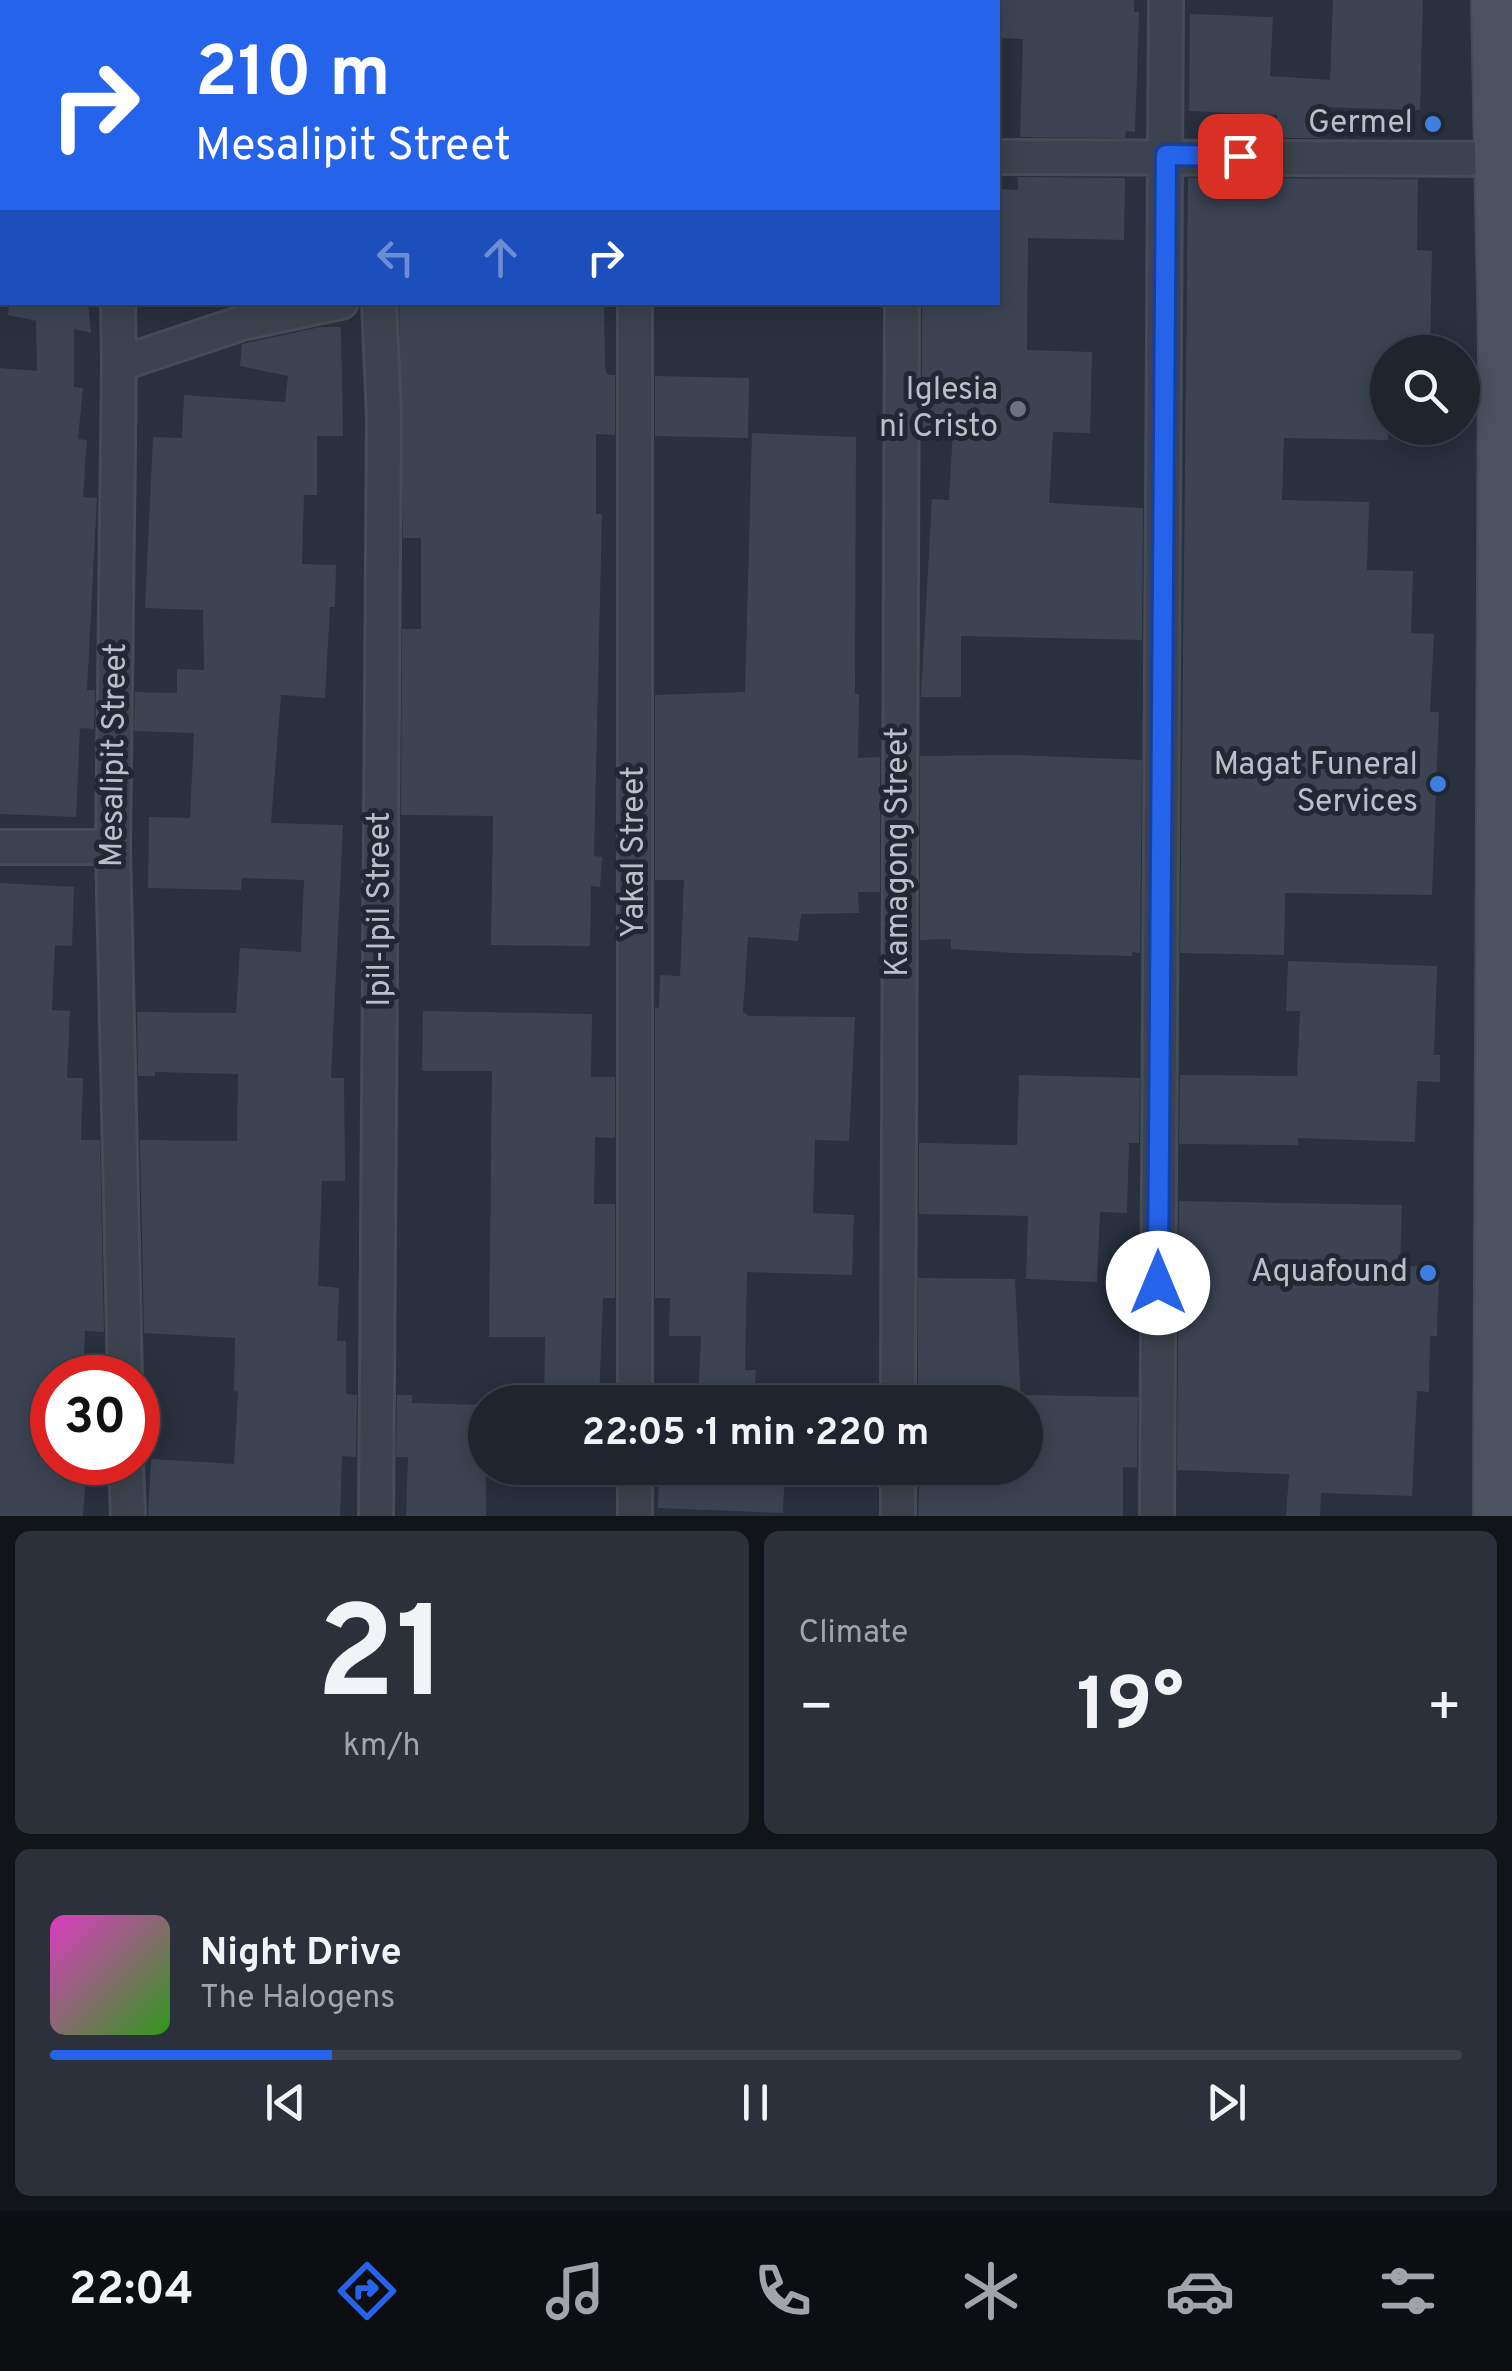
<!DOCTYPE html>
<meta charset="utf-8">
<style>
:root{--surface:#1f242e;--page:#2c303a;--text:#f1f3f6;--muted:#a1a4aa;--line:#3c414a;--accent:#2563eb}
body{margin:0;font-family:Overpass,sans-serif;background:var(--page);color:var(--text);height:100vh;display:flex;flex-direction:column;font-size:38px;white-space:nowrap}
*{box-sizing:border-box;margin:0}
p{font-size:32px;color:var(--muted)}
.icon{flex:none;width:55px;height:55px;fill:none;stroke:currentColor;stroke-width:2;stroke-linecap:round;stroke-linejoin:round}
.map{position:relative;height:1516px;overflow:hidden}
.details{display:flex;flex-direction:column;gap:15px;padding:15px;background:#111419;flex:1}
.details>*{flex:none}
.guide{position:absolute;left:0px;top:0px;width:1000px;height:305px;box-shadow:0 5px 25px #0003,0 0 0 2px var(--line);background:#2563eb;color:#fff;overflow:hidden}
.tools{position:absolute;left:1370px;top:335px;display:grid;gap:20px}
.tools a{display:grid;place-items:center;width:110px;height:110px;border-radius:50%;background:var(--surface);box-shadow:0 5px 25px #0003,0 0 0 2px var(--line);font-size:50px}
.speed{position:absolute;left:30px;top:1355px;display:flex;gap:20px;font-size:50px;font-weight:700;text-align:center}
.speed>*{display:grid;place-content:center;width:130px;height:130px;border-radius:50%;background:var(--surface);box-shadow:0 5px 25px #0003,0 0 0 2px var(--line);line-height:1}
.speed .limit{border:15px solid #d22;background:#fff;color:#111}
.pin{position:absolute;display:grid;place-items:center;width:85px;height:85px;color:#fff;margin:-42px;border-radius:20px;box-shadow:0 5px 15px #0006}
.me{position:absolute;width:110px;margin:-55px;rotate:0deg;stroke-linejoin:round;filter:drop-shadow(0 0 8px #0008)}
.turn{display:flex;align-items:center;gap:35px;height:210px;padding:0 30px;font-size:45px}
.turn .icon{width:130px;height:130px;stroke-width:2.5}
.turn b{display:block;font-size:70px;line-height:85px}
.lanes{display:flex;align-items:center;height:95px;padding:0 30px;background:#0003;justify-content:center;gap:50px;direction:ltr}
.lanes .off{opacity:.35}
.big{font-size:75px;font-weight:700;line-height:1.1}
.details .widget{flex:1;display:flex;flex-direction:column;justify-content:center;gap:15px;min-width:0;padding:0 35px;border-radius:15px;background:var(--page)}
.details .dial{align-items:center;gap:0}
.dial b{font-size:130px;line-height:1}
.song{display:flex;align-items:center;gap:30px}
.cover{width:120px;height:120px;border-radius:15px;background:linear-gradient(135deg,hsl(310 70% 55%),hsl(110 70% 35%))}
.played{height:10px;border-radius:5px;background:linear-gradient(90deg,var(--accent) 20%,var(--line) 20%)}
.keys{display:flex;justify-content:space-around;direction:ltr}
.heat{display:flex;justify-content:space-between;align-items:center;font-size:55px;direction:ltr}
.details .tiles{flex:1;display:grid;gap:15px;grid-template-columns:1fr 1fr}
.widget:last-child{grid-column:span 2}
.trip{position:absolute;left:468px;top:1385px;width:575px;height:100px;border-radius:50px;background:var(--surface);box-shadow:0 5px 25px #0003,0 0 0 2px var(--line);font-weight:700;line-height:100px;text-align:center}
.tab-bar{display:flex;height:160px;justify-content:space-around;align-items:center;background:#0c0e12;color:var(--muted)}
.tab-bar .icon{width:70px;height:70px}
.tab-bar .active{color:var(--accent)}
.tab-bar b{font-size:45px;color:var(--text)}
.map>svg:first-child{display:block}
.building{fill:#3c4454}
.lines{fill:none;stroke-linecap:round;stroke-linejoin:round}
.street-casing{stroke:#464c57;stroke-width:38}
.secondary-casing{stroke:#464c57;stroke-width:52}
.street{stroke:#3d434e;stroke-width:32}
.secondary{stroke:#4b5260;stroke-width:48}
.route-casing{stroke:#184099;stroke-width:25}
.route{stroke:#2563eb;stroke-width:18}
.shop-dot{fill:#3f7fe0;stroke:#212833;stroke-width:4}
.worship-dot{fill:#6b7280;stroke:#212833;stroke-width:4}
.labels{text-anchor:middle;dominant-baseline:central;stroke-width:10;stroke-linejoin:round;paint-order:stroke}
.poi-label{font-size:32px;fill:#b9bec9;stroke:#212833;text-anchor:end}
.street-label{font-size:32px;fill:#b9bec9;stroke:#212833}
</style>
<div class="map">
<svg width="1512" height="1516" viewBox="0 0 1512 1516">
<rect width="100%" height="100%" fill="#29303e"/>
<path class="building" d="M998 0H1134V12H1139L1135 132 1126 131 1125 138 1020 137 1023 39 998 38Z
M1333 0H1423L1420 110 1322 107 1321 138H1276L1277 115 1189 111 1190 14 1273 17 1270 76 1330 80Z
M1018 177 1125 178 1124 240 1028 238 1027 350 1092 352 1090 433 1053 432 1049 503 1143 508 1142 640 961 636V697H921L932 499 949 500 953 429 922 428V302H998V189L1018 190Z
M1188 178 1418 179 1417 250 1432 251 1430 352H1388V440L1284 438 1282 500 1369 502 1367 570 1413 571 1411 633 1434 634 1430 712H1439L1432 895 1285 893 1284 955 1180 953Z
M9 302H88L91 333 74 329V387L83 388 78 439 87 440 83 497 97 498 87 690H95L94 729 80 728 76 817 0 814V368L37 371 36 321 8 315Z
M399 302H604L605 368 607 375H615V435L596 434V514H602L594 856 602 857 600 887 591 886 590 946 491 945 493 816 401 815 402 629H421V538H403Z
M320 327H341L343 436H317V495H304L302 564 336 565 335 607H330L325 698 281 695 271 823 343 825 331 1078H344L345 1181H322L318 1286 339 1288 337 1341H346V1394L357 1395 356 1457 342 1456 340 1516H148L151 1459 234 1464 238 1392 234 1391 235 1338 144 1333 140 1140 237 1141 238 1074 155 1072V1076H138L137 1012 236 1013 240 948 301 952 304 880 242 878 241 890 148 888 149 817 190 818 194 733 134 731 135 692 173 693 177 692V669L204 670 203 610 145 608 153 437 182 438 184 395 285 402 288 376 240 366 242 344Z
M655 376 749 378 748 438 655 436Z
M752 433 856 437 855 694H859L858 758 880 757V892H858L859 913 801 914 798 941 748 937 743 1012 749 1016 855 1017 849 1141 815 1140 813 1213 854 1215 852 1275 747 1272 745 1370H756L754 1402H698L701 1336H669L670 1298H655V1007L659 1008 660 975 680 976 684 880H655V695L745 692Z
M1013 755 1142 760 1140 953 1132 952V956L1015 953 951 949V939L920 940V756Z
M0 883 74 887 72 946 55 945 52 1010 70 1011 67 1078H83L81 1140H100L104 1332 85 1331 83 1378H52L50 1462H87L83 1516H0Z
M1288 961 1437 966 1434 1055H1440V1082L1417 1081 1415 1142 1298 1138V1145L1179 1144 1180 1075 1297 1076 1300 1011H1286Z
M423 1011 592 1014 591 1077H615V1138L595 1137 594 1204H615V1298H603L599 1402H544L545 1337H489L492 1071H422Z
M1019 1075 1140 1078 1139 1143H1129L1127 1213 1100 1212 1097 1282 1026 1279 1028 1216 919 1214V1143L1017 1145Z
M1179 1201 1402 1205 1400 1266 1439 1267 1437 1336H1430L1429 1392 1417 1391 1412 1496 1321 1493 1320 1516H1286L1289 1474 1177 1470Z
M918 1278 1015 1279 1021 1402H918Z
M397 1395H412V1403L485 1405 486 1516H406L408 1457H396Z
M1025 1395 1138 1397 1137 1468 1123 1467V1516H918L920 1468H1025Z
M659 1468H785L783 1513 658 1508Z"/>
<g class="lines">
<g class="street-casing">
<path id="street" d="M901 0V2
M457 2 467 0
M998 157 1497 159
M118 302 119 364
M635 302V1402
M0 847H113
M125 1378 113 847 119 364 242 323 341 302
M898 1402 902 302
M126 1462 128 1516
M898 1468V1516
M376 1516 384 417 379 302
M635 1516V1468
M1157 1516 1166 0"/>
</g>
<g class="secondary-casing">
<path id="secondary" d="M1496 0 1503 344 1498 1516"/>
</g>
<use href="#street" class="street"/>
<use href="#secondary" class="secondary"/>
</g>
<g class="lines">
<g class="route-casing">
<path id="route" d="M1158 1283 1166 155 1240 156"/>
</g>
<use href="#route" class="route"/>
</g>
<g class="shop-dot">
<circle cx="1433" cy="124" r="10"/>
<circle cx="1438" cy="784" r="10"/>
<circle cx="1428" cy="1273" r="10"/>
</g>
<circle class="worship-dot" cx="1018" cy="409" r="10"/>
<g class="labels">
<g class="poi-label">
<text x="1413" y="124">Germel</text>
<text x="998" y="391">Iglesia<tspan x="998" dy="37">ni Cristo</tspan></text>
<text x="1418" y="766">Magat Funeral<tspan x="1418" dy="37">Services</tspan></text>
<text x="1408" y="1273">Aquafound</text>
</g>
<g class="street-label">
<text transform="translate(115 755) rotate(-89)">Mesalipit Street</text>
<text transform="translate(635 852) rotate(-90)">Yakal Street</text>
<text transform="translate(899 852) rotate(-90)">Kamagong Street</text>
<text transform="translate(381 909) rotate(-90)">Ipil-Ipil Street</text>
</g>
</g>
</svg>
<div class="tools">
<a><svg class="icon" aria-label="search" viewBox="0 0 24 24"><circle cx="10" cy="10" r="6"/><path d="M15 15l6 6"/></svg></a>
</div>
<div class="speed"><div class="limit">30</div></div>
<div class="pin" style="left:1240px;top:156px;background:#d93025"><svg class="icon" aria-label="arrive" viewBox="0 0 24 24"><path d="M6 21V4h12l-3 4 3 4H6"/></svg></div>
<svg class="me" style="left:1158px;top:1283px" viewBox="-20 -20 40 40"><circle r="19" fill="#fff"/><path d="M0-13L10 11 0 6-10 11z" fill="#2563eb"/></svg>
<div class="trip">22:05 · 1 min · 220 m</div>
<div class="guide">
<div class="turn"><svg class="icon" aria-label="right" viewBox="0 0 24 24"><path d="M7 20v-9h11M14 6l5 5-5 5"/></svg><div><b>210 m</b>Mesalipit Street</div></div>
<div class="lanes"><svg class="icon off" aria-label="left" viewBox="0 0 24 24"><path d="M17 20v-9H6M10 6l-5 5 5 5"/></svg><svg class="icon off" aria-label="ahead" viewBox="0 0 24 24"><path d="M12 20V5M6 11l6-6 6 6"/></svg><svg class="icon" aria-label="right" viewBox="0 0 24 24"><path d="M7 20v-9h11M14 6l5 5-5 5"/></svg></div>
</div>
</div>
<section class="details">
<div class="tiles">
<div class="widget dial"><b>21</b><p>km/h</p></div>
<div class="widget"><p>Climate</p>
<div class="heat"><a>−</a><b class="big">19°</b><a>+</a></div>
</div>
<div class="widget">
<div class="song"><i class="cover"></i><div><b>Night Drive</b><p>The Halogens</p></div></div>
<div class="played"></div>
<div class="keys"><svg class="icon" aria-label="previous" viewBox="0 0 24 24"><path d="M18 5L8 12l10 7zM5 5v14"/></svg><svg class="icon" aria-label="pause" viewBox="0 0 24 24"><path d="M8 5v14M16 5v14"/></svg><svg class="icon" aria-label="next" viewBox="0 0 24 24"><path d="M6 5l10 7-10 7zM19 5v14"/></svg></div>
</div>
</div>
</section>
<nav class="tab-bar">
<b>22:04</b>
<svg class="icon active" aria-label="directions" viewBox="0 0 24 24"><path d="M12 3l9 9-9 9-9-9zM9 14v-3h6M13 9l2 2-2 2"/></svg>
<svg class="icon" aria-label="music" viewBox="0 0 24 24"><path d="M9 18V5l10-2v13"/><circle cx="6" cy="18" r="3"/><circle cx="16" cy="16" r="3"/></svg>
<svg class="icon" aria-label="phone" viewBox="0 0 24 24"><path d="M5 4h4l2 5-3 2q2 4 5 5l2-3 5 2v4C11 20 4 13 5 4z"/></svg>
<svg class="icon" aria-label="climate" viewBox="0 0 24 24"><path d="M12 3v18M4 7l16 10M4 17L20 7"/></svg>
<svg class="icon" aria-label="car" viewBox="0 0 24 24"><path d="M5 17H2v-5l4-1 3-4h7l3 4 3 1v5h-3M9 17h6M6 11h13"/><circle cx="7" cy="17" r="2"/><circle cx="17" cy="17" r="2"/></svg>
<svg class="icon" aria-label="filters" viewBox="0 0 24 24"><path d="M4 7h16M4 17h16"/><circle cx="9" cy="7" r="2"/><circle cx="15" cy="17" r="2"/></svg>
</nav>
